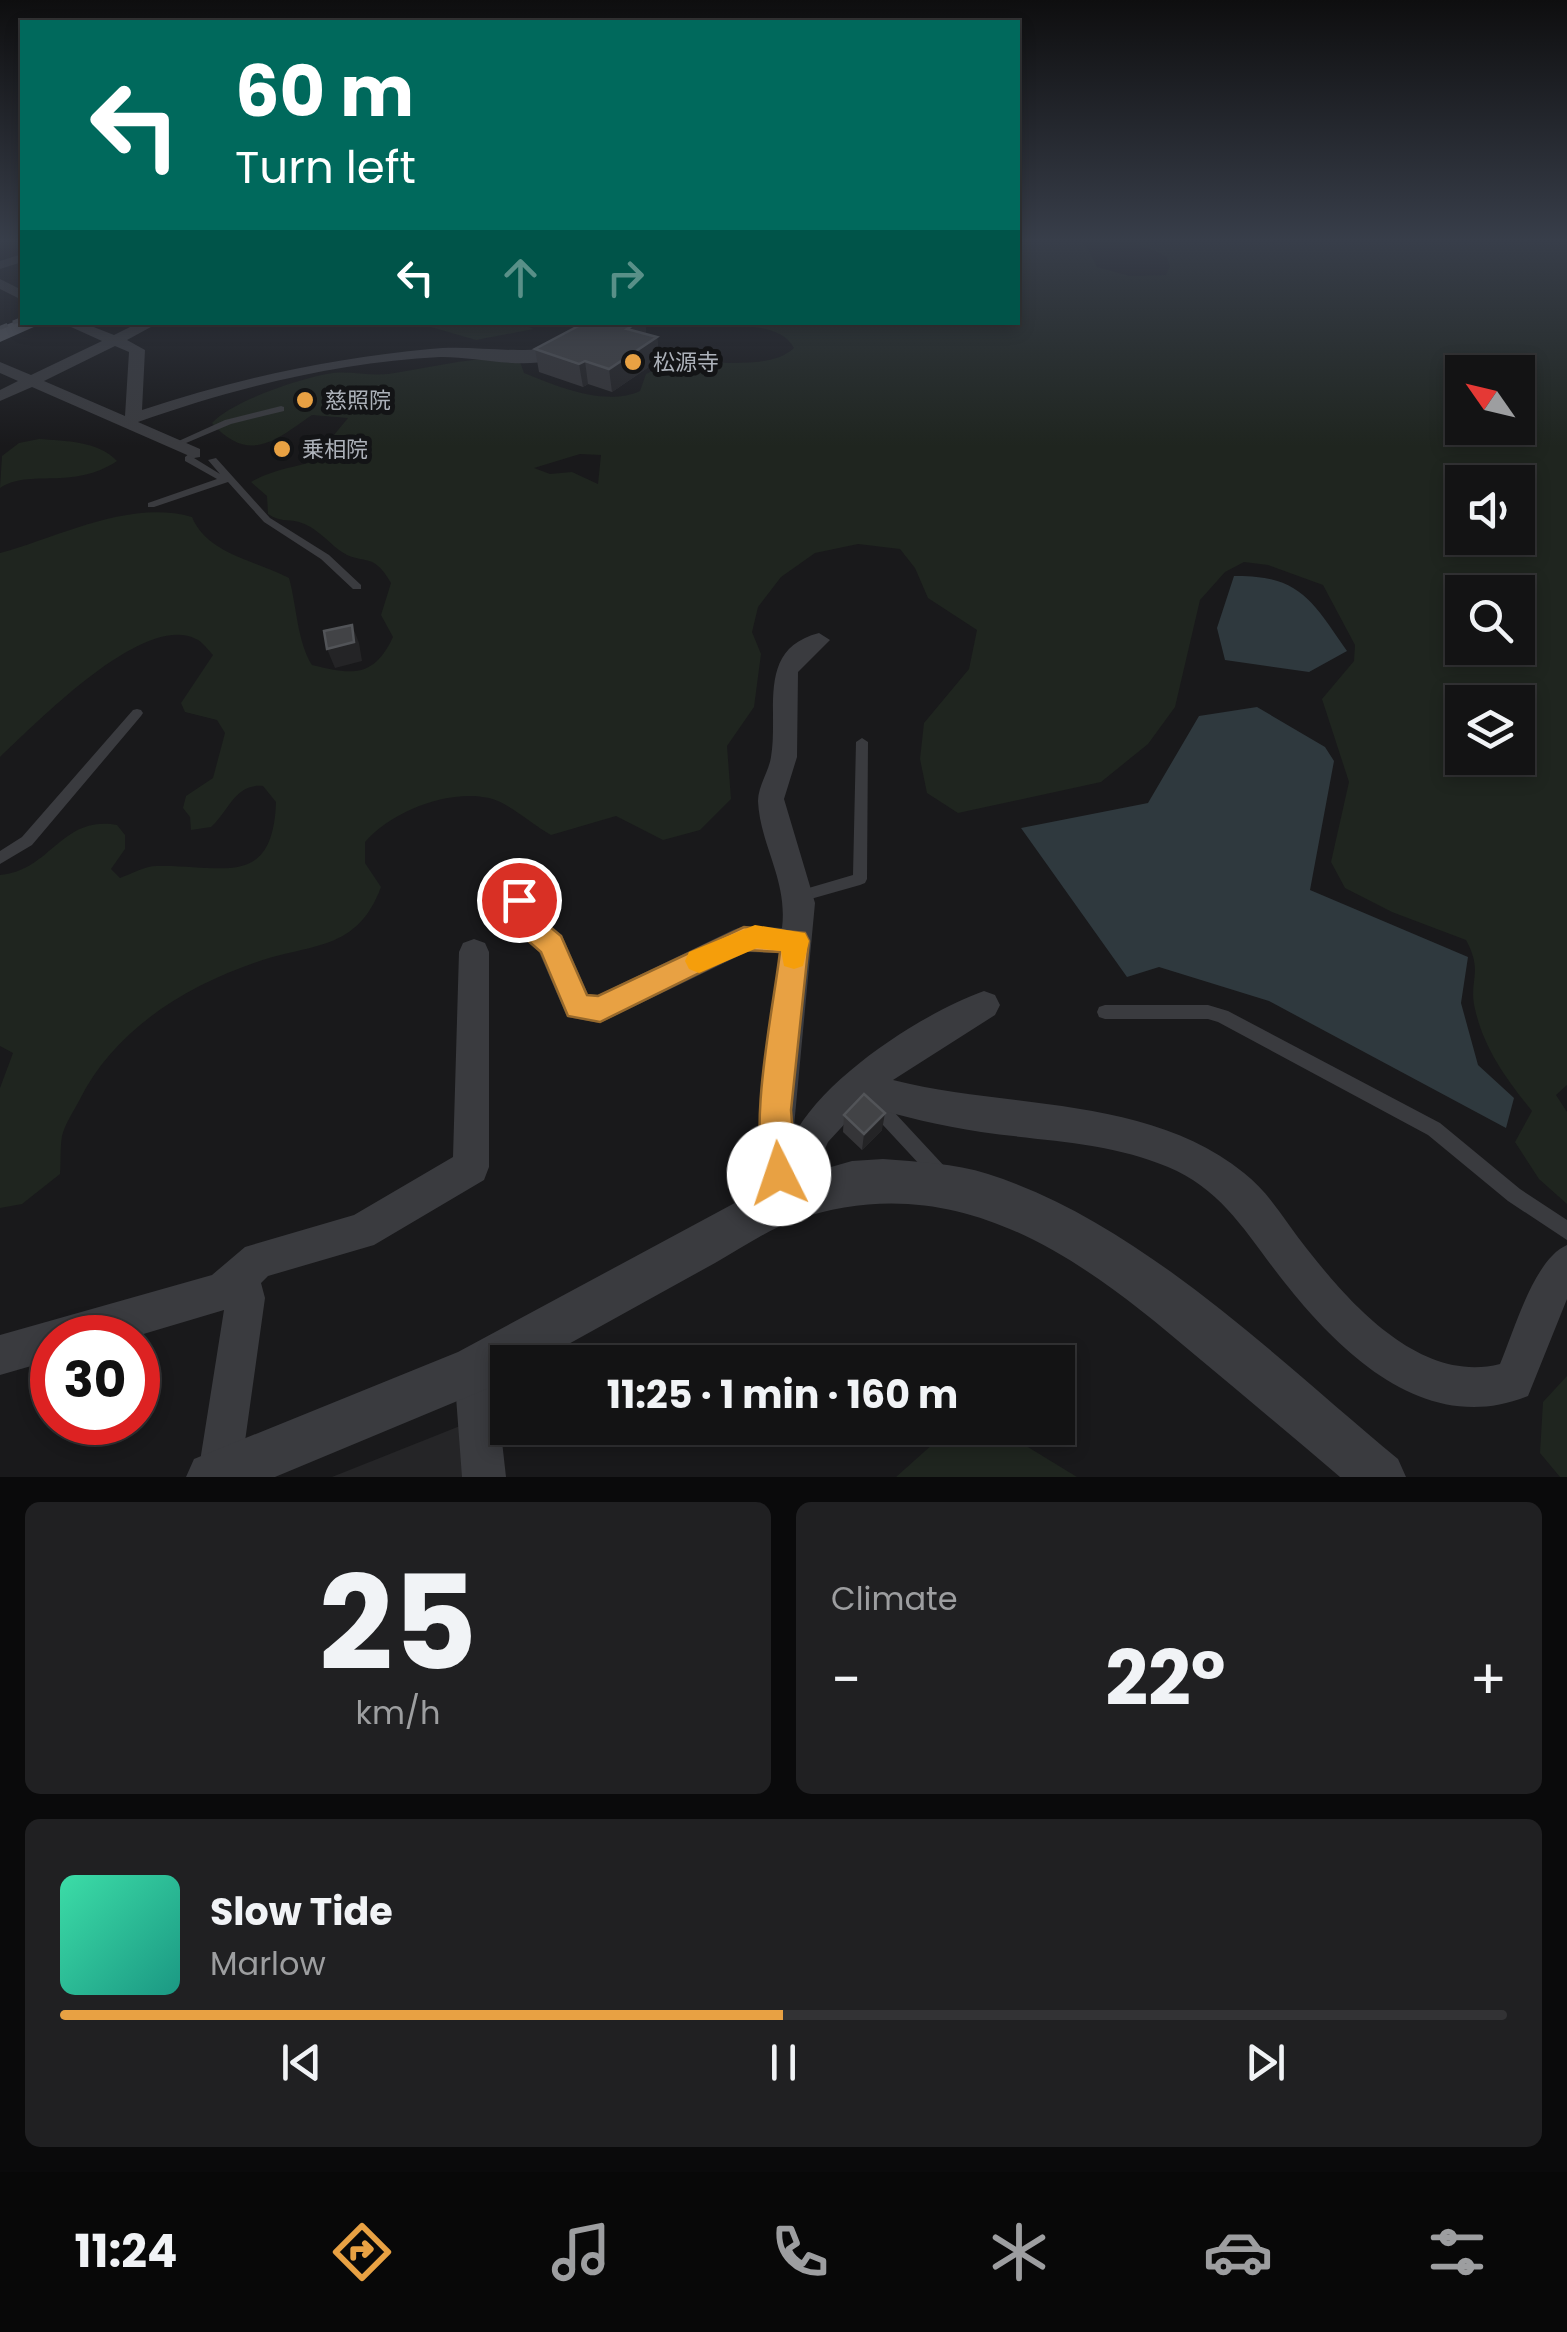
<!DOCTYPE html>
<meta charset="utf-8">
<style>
:root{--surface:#131314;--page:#202022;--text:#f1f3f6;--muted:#9d9ea0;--line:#323234;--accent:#e8a143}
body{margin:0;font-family:Poppins,"Noto Sans JP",sans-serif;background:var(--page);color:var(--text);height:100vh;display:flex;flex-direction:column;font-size:38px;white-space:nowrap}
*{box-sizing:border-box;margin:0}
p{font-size:32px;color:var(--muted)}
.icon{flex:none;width:55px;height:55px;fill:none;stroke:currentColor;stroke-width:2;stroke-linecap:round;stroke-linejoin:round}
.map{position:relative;height:1477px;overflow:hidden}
.details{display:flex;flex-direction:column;gap:25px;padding:25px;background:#0a0a0b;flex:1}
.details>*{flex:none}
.top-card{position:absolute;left:20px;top:20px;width:1000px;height:305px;border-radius:0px;box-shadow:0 5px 15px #0003,0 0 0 2px var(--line);background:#00695c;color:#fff;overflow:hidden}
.needle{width:65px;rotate:304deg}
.buttons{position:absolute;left:1445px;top:355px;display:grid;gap:20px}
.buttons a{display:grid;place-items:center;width:90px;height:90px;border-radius:0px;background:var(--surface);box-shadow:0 5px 15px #0003,0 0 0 2px var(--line);font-size:50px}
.speed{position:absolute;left:30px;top:1315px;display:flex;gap:20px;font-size:50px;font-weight:700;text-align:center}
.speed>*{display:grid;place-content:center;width:130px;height:130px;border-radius:50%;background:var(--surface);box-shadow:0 5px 15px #0003,0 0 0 2px var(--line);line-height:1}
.speed .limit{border:15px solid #d22;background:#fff;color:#111}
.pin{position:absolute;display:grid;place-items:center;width:85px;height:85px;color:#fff;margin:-42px;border:5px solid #fff;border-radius:50%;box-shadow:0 2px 10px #0007}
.me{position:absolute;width:110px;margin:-55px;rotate:356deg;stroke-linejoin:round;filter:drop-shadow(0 0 8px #0008)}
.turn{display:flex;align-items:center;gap:35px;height:210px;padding:0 50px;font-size:45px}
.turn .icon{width:130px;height:130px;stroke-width:2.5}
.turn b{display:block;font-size:70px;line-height:85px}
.lanes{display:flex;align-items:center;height:95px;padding:0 50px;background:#0003;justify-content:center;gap:50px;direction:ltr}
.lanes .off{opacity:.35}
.big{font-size:75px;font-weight:700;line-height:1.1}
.details .card{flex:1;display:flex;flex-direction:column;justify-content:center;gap:15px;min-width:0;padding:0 35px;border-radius:15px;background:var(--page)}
.details .dial{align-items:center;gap:0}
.dial b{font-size:130px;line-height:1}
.song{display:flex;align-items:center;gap:30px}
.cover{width:120px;height:120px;border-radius:15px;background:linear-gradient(135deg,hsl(160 70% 55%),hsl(170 70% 35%))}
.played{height:10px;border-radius:5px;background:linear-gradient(90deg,var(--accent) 50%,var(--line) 50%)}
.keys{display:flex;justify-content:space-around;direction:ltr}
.heat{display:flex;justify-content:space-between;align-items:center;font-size:55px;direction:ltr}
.details .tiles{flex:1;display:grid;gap:25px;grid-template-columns:1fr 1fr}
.card:last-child{grid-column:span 2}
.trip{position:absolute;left:490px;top:1345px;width:585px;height:100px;border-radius:0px;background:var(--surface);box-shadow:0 5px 15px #0003,0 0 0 2px var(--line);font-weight:700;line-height:100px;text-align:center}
.tabs{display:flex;height:160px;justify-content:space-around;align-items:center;background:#080808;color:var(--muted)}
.tabs .icon{width:70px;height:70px}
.tabs .current{color:var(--accent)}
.tabs b{font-size:45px;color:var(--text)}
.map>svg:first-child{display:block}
.built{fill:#252527}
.green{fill:#1f251f;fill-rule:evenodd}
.water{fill:#2f393e}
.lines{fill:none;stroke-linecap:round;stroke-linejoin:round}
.service{fill:#3a3b3f;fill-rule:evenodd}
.minor{fill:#3a3b3f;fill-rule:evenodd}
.tertiary{fill:#3a3b3f;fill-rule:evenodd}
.primary{fill:#56585e;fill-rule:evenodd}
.rail{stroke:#4d4f54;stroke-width:4;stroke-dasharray:8 6;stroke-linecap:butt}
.wall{fill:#353538}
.shaded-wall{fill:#242426}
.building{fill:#424346;stroke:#525458;stroke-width:2.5}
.route{fill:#e8a143;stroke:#97692c;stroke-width:2.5}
.slow{fill:#f59e0b}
.poi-dot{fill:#e8a143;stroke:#131416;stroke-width:4}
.labels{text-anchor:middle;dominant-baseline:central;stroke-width:10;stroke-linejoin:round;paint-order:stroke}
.far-poi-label{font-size:22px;fill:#acb1b9;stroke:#131416;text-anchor:start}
</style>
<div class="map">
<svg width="1567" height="1477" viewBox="0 0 1567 1477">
<rect width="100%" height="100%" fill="#19191b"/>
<path class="built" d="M460 1426 470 1477H332Z"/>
<path class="green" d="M1018 239H1083L1097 267 1130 276 1166 275 1170 266 1166 256 1125 239H1567V1085L1556 1095 1567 1112V1204L1539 1179 1515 1142 1532 1111C1507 1080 1484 1049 1475 1009 1468 980 1484 973 1466 940L1392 912 1345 888 1331 862 1349 782 1322 699 1354 661 1355 645 1323 585 1268 565 1244 562 1225 572 1200 600 1175 707 1148 744 1101 782 958 813 927 793 920 759 924 723 969 669 977 630 928 598 915 568 900 549 858 544 815 553 781 577 758 607 752 632 761 654 754 707 727 746 731 799 700 830 663 840 616 816 551 835C532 825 508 802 489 798 448 789 392 811 365 842V863L381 887C357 952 311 943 257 962 184 987 114 1030 79 1101 73 1112 65 1124 62 1136 60 1148 61 1162 60 1174L22 1204 0 1208V1088L13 1053 0 1046V875C51 871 61 815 117 825L125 835V849L111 869 120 878C131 874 145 866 157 866 220 864 273 891 276 802L263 786C235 783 229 811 211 827L191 830 190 817 183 808 186 796 213 778 225 733 217 720 185 712 181 703 213 655C209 651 202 641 196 639 143 612 36 724 0 757V553C60 537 129 499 192 517 207 554 255 560 289 578 297 607 297 641 312 665 352 675 374 678 393 637L381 615 391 583C372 549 362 567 339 550 326 540 316 527 299 522 287 519 280 522 268 514L267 496 251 482C282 464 316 467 345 448L334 435 348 418 312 415C278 438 250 466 212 423 231 401 304 377 333 373 351 371 369 376 388 374 431 368 475 355 519 359L524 373C556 386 606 407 640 391L646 374C694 350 763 377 794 348 781 324 747 328 723 323L1018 322ZM1462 372H1518V428H1462ZM580 454 601 455 598 484 572 472 550 474 534 468ZM1462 482H1518V538H1462ZM1462 592H1518V648H1462ZM1462 702H1518V758H1462Z
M417 323H518L534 329 476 340Z
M39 439C65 441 99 441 117 461 72 491 30 468 0 488L2 456 19 443Z
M1567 1376V1477H1560L1540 1453 1543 1402Z
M944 1428H997L1077 1477H896L934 1443Z"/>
<path class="water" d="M1234 576C1300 575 1312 601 1347 651L1309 672 1225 660 1217 628Z
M1257 707 1325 747 1334 761 1310 890 1468 957 1461 1003 1478 1065 1514 1098 1506 1128 1269 1001 1159 967 1127 977 1021 828 1148 803 1199 716Z"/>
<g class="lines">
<path class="service" d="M281 406 284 407V411L231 424 179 446 172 444 225 420Z
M194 450 198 453 194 458 220 474 208 460 216 458 270 518 329 555 361 585V589H353L321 559 264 522 228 482 154 507H148V503L217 479 185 461V457Z
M137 709 141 710 143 713 141 716 32 845 0 864V851L22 837 133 710Z
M862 738 868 742 867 879 865 883 860 885 800 902 795 900 793 896 795 892 853 875 856 742Z
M1105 1005H1208L1228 1011 1440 1123 1520 1189 1567 1220V1240L1508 1201 1428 1135 1218 1022 1208 1019H1105L1099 1017 1097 1012 1099 1007Z
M876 1097 882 1099 946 1168 949 1174 946 1180 940 1183 934 1180 870 1111 867 1105 870 1099Z"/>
<path class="minor" d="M22 254V262L0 269V261Z
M0 279 22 290V300L0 289Z
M60 322H81L114 335 140 322H160L127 340 145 350 142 410C235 379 332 358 430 349 477 344 521 357 568 344L576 349C541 376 480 356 440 357 339 362 233 388 138 422L200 449V457L194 458 32 387 0 401V390L18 381 0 373V362L31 375 102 341ZM115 346 129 352 125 416 44 381Z
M819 633 830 640 798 672 797 757 784 799 815 903 793 1137C824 1077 921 1014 984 991L995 995 1000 1005 995 1015 893 1080C1007 1109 1148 1095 1244 1173 1270 1193 1287 1224 1307 1249 1351 1305 1421 1384 1500 1364 1514 1331 1534 1259 1567 1245V1299L1528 1396C1428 1437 1343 1356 1285 1283 1249 1238 1224 1190 1168 1167 1110 1142 1043 1141 981 1132 941 1126 901 1116 862 1105L828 1142 797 1214 784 1219 771 1214 757 1148 779 953 747 952 600 1023 567 1017 539 952 516 932 504 899 509 891 519 887 529 891 539 916 562 935 588 994 598 995 733 930 744 926 782 928C788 880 760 845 758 801 758 786 769 771 771 757 779 710 756 649 819 633Z
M474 939 485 943 489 952V1167L484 1180 374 1245 268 1276 261 1283 265 1298 240 1477 198 1474 224 1310 130 1338H52V1360L0 1375V1335L212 1275 245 1247 354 1215 453 1157 459 952 463 943Z
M474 1350 488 1356 494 1370 506 1477H462L454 1370 460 1356Z"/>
<path class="tertiary" d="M883 1159C918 1162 954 1163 988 1174 1140 1222 1277 1359 1398 1459L1406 1477H1340C1292 1436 1243 1395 1195 1355 1079 1256 956 1165 795 1220 767 1230 740 1249 715 1263 655 1296 596 1329 536 1362H508V1378L491 1387 275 1477H186L194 1459 458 1352 768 1185 852 1161Z"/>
<path class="primary" d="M22 319V322H45L0 342V327Z"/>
<path class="rail" d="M0 328 22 319"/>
</g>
<path class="wall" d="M645 322 646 334 657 337 659 360 612 392 588 384 583 387 539 372 535 349Z
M844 1115 882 1130 862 1150 843 1132Z"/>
<path class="shaded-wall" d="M638 322H645L647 341 627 329Z
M657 337 659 360 612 392 609 369Z
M585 361 588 384 583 387 579 364Z
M352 625 359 643 362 661 335 668 327 649Z
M885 1113 882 1130 862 1150 864 1134Z"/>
<path class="building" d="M586 322H638L627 329 657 337 609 369 585 361 579 364 535 349Z
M352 625 354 642 327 649 324 631Z
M864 1094 885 1113 864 1134 844 1115Z"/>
<linearGradient id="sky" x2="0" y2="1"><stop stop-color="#0e0e0f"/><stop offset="0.54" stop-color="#383e4a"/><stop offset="1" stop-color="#383e4a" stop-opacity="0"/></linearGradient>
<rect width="1567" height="446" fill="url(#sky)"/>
<path class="route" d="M519 889 528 892 538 917 561 936 587 995 598 996 744 927 805 933 809 941 791 1110 796 1174 791 1186 779 1191 768 1186C746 1133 773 1011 780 952L746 950 600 1022 568 1016 541 952 517 931 506 900Z"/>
<path class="slow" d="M755 925 805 933 809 941 803 966 794 969 784 966 781 951 757 948 699 973 689 969 685 961 689 952Z"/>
<g class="poi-dot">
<circle cx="633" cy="362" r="10"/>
<circle cx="305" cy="400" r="10"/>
<circle cx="282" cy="449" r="10"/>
</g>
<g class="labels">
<g class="far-poi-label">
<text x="653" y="362">松源寺</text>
<text x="325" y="400">慈照院</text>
<text x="302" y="449">乗相院</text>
</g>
</g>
</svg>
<div class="buttons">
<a><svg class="needle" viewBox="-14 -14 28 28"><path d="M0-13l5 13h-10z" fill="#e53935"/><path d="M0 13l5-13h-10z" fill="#9d9ea0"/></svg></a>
<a><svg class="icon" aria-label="sound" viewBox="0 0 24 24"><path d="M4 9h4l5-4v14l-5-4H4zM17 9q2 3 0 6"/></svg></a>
<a><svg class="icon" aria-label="search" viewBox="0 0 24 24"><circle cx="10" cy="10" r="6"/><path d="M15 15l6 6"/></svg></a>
<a><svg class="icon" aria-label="layers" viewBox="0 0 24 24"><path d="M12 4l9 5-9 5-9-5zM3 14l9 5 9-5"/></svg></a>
</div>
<div class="speed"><div class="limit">30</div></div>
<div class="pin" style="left:519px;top:900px;background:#d93025"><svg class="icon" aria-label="arrive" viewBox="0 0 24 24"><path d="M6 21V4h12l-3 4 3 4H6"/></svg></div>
<svg class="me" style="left:779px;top:1174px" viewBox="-20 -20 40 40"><circle r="19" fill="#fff"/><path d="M0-13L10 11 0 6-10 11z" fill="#e8a143"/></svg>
<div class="trip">11:25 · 1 min · 160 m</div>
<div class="top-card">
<div class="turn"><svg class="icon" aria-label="left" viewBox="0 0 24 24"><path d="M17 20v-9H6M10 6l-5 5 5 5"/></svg><div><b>60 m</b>Turn left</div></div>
<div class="lanes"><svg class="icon" aria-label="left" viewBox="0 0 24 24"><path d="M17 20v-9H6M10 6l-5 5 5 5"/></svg><svg class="icon off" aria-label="ahead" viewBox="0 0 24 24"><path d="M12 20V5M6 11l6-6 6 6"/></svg><svg class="icon off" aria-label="right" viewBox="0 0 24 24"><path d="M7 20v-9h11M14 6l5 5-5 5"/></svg></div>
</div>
</div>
<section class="details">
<div class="tiles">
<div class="card dial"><b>25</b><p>km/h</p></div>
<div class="card"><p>Climate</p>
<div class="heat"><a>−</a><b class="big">22°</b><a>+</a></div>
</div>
<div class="card">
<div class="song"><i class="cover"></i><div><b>Slow Tide</b><p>Marlow</p></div></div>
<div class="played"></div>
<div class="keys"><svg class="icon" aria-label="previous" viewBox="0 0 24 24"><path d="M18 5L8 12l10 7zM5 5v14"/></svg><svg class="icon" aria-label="pause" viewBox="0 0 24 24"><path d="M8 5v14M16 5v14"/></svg><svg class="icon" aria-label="next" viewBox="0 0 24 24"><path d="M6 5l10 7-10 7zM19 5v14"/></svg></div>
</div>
</div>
</section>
<nav class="tabs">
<b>11:24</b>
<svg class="icon current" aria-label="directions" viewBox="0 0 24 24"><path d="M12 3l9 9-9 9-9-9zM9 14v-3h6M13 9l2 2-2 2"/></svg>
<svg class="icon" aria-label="music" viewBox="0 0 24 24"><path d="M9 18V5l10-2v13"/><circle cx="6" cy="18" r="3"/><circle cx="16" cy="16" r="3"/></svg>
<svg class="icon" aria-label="phone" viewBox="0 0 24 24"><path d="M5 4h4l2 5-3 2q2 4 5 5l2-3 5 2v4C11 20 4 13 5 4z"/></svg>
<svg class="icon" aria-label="climate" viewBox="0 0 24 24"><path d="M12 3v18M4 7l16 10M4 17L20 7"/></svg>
<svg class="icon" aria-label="car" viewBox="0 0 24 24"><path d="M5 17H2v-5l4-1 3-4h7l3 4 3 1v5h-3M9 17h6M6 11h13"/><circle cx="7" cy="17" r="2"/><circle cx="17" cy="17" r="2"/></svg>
<svg class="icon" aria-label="filters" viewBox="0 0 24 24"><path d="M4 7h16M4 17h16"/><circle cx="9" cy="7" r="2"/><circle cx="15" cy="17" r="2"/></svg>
</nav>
